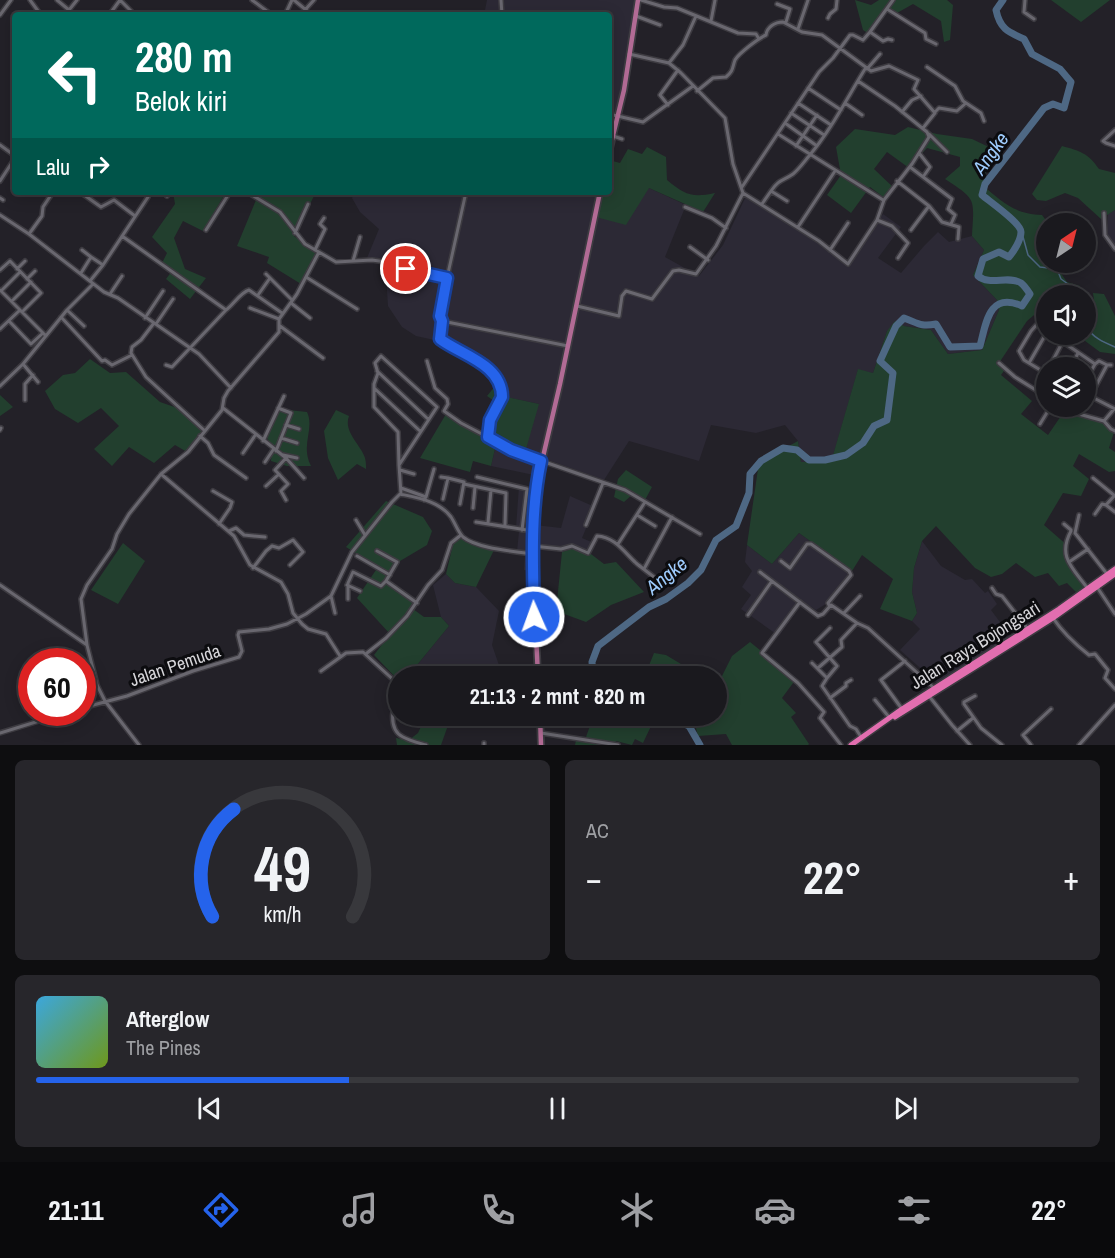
<!DOCTYPE html>
<html lang="id">
<meta charset="utf-8">
<style>
:root{--surface:#1a191e;--page:#27262b;--text:#f1f3f6;--muted:#9fa0a4;--line:#38383c;--accent:#2563eb}
body{margin:0;font-family:"Archivo Narrow",sans-serif;background:var(--page);color:var(--text);height:100vh;display:flex;flex-direction:column;font-size:22px;white-space:nowrap}
*{box-sizing:border-box;margin:0}
p{font-size:20px;color:var(--muted)}
.icon{flex:none;width:33px;height:33px;fill:none;stroke:currentColor;stroke-width:2;stroke-linecap:round;stroke-linejoin:round}
.map{position:relative;height:745px;overflow:hidden}
.panel{display:flex;flex-direction:column;gap:15px;padding:15px;background:#0e0e10;flex:1}
.panel>*{flex:none}
.hud{position:absolute;left:12px;top:12px;width:600px;height:183px;border-radius:6px;box-shadow:0 3px 15px #0003,0 0 0 2px var(--line);background:#00695c;color:#fff;overflow:hidden}
.needle{width:39px;rotate:35deg}
.tools{position:absolute;left:1036px;top:213px;display:grid;gap:12px}
.tools a{display:grid;place-items:center;width:60px;height:60px;border-radius:50%;background:var(--surface);box-shadow:0 3px 15px #0003,0 0 0 2px var(--line);font-size:30px}
.speed{position:absolute;left:18px;top:648px;display:flex;gap:12px;font-size:30px;font-weight:700;text-align:center}
.speed>*{display:grid;place-content:center;width:78px;height:78px;border-radius:50%;background:var(--surface);box-shadow:0 3px 15px #0003,0 0 0 2px var(--line);line-height:1}
.speed .limit{border:9px solid #d22;background:#fff;color:#111}
.pin{position:absolute;display:grid;place-items:center;width:51px;height:51px;color:#fff;margin:-26px;border:3px solid #fff;border-radius:50%;box-shadow:0 2px 6px #0007}
.me{position:absolute;width:66px;margin:-33px;rotate:358deg;stroke-linejoin:round;filter:drop-shadow(0 0 4px #0008)}
.turn{display:flex;align-items:center;gap:21px;height:126px;padding:0 24px;font-size:27px}
.turn .icon{width:78px;height:78px;stroke-width:2.5}
.turn b{display:block;font-size:42px;line-height:51px}
.then{display:flex;align-items:center;height:57px;padding:0 24px;background:#0003;gap:12px;font-size:22px}
.big{font-size:45px;font-weight:800;line-height:1.1}
.panel .card{flex:1;display:flex;flex-direction:column;justify-content:center;gap:9px;min-width:0;padding:0 21px;border-radius:9px;background:var(--page)}
.panel .dial{align-items:center;gap:0}
.dial svg{height:156px;overflow:visible;fill:none;stroke:var(--line);stroke-width:7;stroke-linecap:round;text-anchor:middle}
.dial text{fill:var(--text);stroke:none}
.song{display:flex;align-items:center;gap:18px}
.cover{width:72px;height:72px;border-radius:9px;background:linear-gradient(135deg,hsl(200 70% 55%),hsl(80 70% 35%))}
.played{height:6px;border-radius:3px;background:linear-gradient(90deg,var(--accent) 30%,var(--line) 30%)}
.keys{display:flex;justify-content:space-around;direction:ltr}
.heat{display:flex;justify-content:space-between;align-items:center;font-size:33px;direction:ltr}
.panel .tiles{flex:1;display:grid;gap:15px;grid-template-columns:1fr 1fr}
.card:last-child{grid-column:span 2}
.trip{position:absolute;left:388px;top:666px;width:339px;height:60px;border-radius:30px;background:var(--surface);box-shadow:0 3px 15px #0003,0 0 0 2px var(--line);font-weight:800;line-height:60px;text-align:center}
.tabs{display:flex;height:96px;justify-content:space-around;align-items:center;background:#0a0a0c;color:var(--muted)}
.tabs .icon{width:42px;height:42px}
.tabs .active{color:var(--accent)}
.tabs b{font-size:27px;color:var(--text)}
.map>svg:first-child{display:block}
.built{fill:#2c2935}
.green{fill:#223f2e}
.lines{fill:none;stroke-linecap:round;stroke-linejoin:round}
.stream{stroke:#4e6884;stroke-width:1.5}
.river{stroke:#4e6884;stroke-width:7}
.street-casing{stroke:#3d3b41;stroke-width:6}
.primary-casing{stroke:#3d3b41;stroke-width:8}
.highway-casing{stroke:#3d3b41;stroke-width:8}
.street{stroke:#69676f;stroke-width:3}
.primary{stroke:#b26b95;stroke-width:4.5}
.highway{stroke:#e26eaf;stroke-width:5}
.route-casing{stroke:#184099;stroke-width:15}
.route{stroke:#2563eb;stroke-width:10}
.labels{text-anchor:middle;dominant-baseline:central;stroke-width:6;stroke-linejoin:round;paint-order:stroke}
.street-label{font-size:18px;fill:#d6d5d9;stroke:#0c0c0f}
.water-label{font-size:20px;font-style:italic;fill:#9ecbfc;stroke:#0c0c0f}
</style>
<div class="map">
<svg width="1115" height="745" viewBox="0 0 1115 745">
<rect width="100%" height="100%" fill="#232128"/>
<path class="built" d="M487 0H638L629 65 609 151V15H484Z
M649 188 686 205 665 257 699 276 723 245 747 194 822 242 850 263 883 214 901 227 878 258 901 273 924 246 938 232 949 242 972 236 984 250 973 275 997 300 999 310 982 350 948 354 931 330 904 326 887 331 873 373 858 370 831 463 801 462 798 441 785 425 756 433 711 425 699 461 629 441 604 480 548 460 543 477 491 466 497 440 539 404 506 397 496 385 493 377 479 363 439 341 416 336 402 327 388 306 386 275 394 262 367 258 379 229 360 212 352 198 356 192H599L592 216Z
M1115 210V247L1107 236 1108 214Z
M519 486 537 490 535 525 561 528 570 496 595 507 582 538 596 544 591 554 579 547 562 552 535 547 533 571 524 570 525 554 517 552 519 531 516 528Z
M799 533 852 571 829 602 816 610 803 602 779 636 741 609 751 595 742 587 752 571 745 562 747 545 772 564Z
M922 541 941 566 965 580 972 579 985 593 988 591 997 604 991 610 1017 645 945 690 900 650 920 629 912 621 917 613 912 592 914 568Z
M446 574 455 583 476 587 499 611 492 645 500 668 536 666 537 676H408L449 626 441 617 433 585Z
M440 716H540L541 728 451 717Z"/>
<path class="green" d="M855 0 871 5 879 0H947L953 5 950 40 944 42 941 21 913 4 897 13 890 8 869 34 863 30Z
M1051 0H1110L1081 22Z
M908 127 937 134 972 139 993 149 982 185C1003 202 1014 214 1042 215L1048 223 1047 239 1040 251 1043 262 1058 269 1067 282 1080 286 1079 295 1047 296V304L1027 321 999 363 1006 368 1001 375 1032 401 1021 414 1048 435 1065 410 1103 422 1114 432 1109 448 1115 452V471L1109 472 1079 454 1073 466 1089 479 1081 496 1063 493 1044 525 1068 546 1067 558 1088 586 1076 592 1067 583 1059 586 1048 573 1035 577 1016 563 1002 574 991 577 975 568 936 526 922 541 914 568 912 592 917 613 912 621 880 609 893 579 862 555 852 571 799 533 772 564 747 545 759 462 798 441 801 462H831L858 369 873 373 887 331 895 321 904 326 931 330 948 354 982 350 999 310 997 300 973 275 984 250 972 236C974 198 977 200 945 179L960 166V157L927 148 909 168 887 152 874 169 895 189 886 199 870 187 851 213 827 195 841 175 836 147 855 129 895 135Z
M1062 146C1080 151 1088 153 1099 169L1115 173V210L1101 219 1078 198 1065 193 1046 201 1037 200 1032 194Z
M647 147 666 157 667 180C685 195 692 198 715 193L703 212 649 188 626 225 592 216 599 192H609V160L620 163 628 149 642 154Z
M173 192H226L203 231 183 221 174 238 185 269 206 278 190 299 166 279 172 271 162 263 167 253 152 237 175 204Z
M246 192H316L294 236 316 253 301 284 267 263 269 257 237 246 256 200Z
M1093 293 1104 294 1115 316V354L1100 352 1077 335 1086 334V318L1096 315Z
M90 359 110 373 126 372 160 402 186 411 206 429 187 452 175 445 154 463 129 447 112 466 94 449 119 426 101 408 78 423 55 409 45 391 63 375 75 373Z
M496 385 507 397 539 404 526 449 497 440 491 466 473 461 470 472 420 458 446 414 492 438 497 403 487 396Z
M0 395 13 407 0 416Z
M279 409 307 412C315 429 300 445 311 466H287L271 461 272 447 266 436Z
M336 410 349 416C343 432 361 445 365 458 366 462 366 465 366 469L357 464 338 480 328 458 324 431Z
M626 470 652 487 645 500 633 494 624 502 614 497 618 479Z
M386 501 423 517 432 531 427 545 395 564 387 581 418 603 413 609 424 617H441L449 626 408 676H399V681L374 655 390 634 357 598 378 567 346 547Z
M455 536 494 550 476 587 455 583 446 574Z
M123 543 145 561 118 604 91 590Z
M578 547 591 554 604 564 616 562 644 592 611 605 586 622 556 611 562 552Z
M750 642 796 679 782 698 796 713 791 717 809 744 808 745H732L726 734 698 736 693 716H717V686L732 656Z
M654 653 666 655 701 676H667L648 668Z
M426 716 451 717 441 745H397L396 738 409 740 418 733Z
M608 718 639 726 643 722 652 724 643 743 635 739 632 745 616 741 614 745H575L577 736 586 737 592 720 602 726Z"/>
<g class="lines">
<path class="stream" d="M1022 233 1028 255 1040 267 1057 269 1061 279 1075 289V296
M1086 326C1093 338 1103 342 1115 347"/>
<path class="river" d="M593 676 592 662 598 646 649 607 666 599 688 583 701 570 716 540 736 526 749 493 750 474 761 461 783 448 797 450 809 460H825L846 455 863 443 874 426 887 420 893 373 880 361 896 326 904 318C918 323 920 327 936 324L950 347 980 346C986 323 989 291 1022 306L1030 294C1028 291 1024 285 1021 283 1008 275 990 286 978 276L983 259 999 252 1009 257C1014 251 1021 240 1021 232 1021 223 989 201 982 195L985 184 1044 108 1053 104 1064 108 1071 82 1060 69 1032 54 1024 39C1008 32 1000 29 996 10L1003 0
M669 716 689 726 700 745"/>
<g class="street-casing">
<path id="street" d="M30 0 41 15
M57 0 69 10 77 0
M120 0 135 15
M252 0 272 15
M294 0 312 15
M501 0 502 15
M641 0 664 7 677 8 738 33 756 34 759 39
M1025 0 1024 12 1034 19
M777 4 790 9 786 22
M887 9 925 33 926 39 936 44
M305 10 314 0
M0 15 11 0
M109 15 120 0
M285 15 292 0
M636 16 660 25
M828 18 830 14 836 9 837 0
M711 21 715 0
M798 29 808 0
M870 32 893 0
M629 54 669 63 681 73 725 118 733 164 743 193 819 241 848 264 877 220 884 200 912 164 929 137 927 132 895 106 858 81
M669 63 683 45 696 16
M927 67 955 86 963 101 981 113 984 121
M867 69 880 54
M808 88 841 110
M697 91 713 78 726 77C734 70 732 68 735 60 739 53 759 38 766 35 767 27 775 22 783 22L802 32 822 35 871 71 889 66 918 80 914 89 935 113 923 128
M798 103 831 125
M845 103 862 115
M668 105 660 95 678 70
M902 112 912 100 921 96
M935 112 939 108 957 111 966 103
M791 113 824 135
M609 114 643 122 693 86
M785 123 817 146
M1115 130 1103 141 1106 143 1115 146
M778 134 883 200
M929 134 947 152
M613 136 622 139
M0 145 15 156
M796 146 817 115
M919 153 930 167 923 177
M910 167 952 199 948 209 955 215 951 224
M0 181 15 158
M897 181 929 206 942 222 959 227 958 239
M742 187 819 72 833 58 850 35H853L863 40 870 32 883 41 888 39 892 40
M80 192 101 207 114 200 135 216
M247 192 280 212 305 244 336 262 372 260 386 262 414 272 446 277 447 280 440 316 442 321 568 346
M167 196 170 192
M0 198 3 200
M787 201 771 191C779 179 783 181 793 174 799 169 804 162 809 156 831 130 847 98 865 69
M762 204 771 191
M685 207 712 218 726 228
M1104 213 1105 235 1115 249
M0 215 29 234 104 292 118 298 199 354 231 388
M877 220 892 226 908 243 898 258
M798 227 835 171
M206 230 230 192
M911 230 929 206
M295 233 308 204
M29 234 42 216 43 207 53 192
M122 236 226 310C233 305 241 292 249 290L282 313
M690 247 708 260
M82 250 91 257
M315 250 325 229 320 224 324 218
M830 250 848 223
M353 261 360 237
M17 269 25 261
M0 270 10 261 41 293 22 312
M81 273 91 257 103 265 148 197
M266 274 270 278
M306 277 357 309
M447 278 466 192
M27 279 35 271
M90 281 103 265
M0 290 46 336
M1 291 20 272
M110 294 122 276
M258 295 270 278 292 300
M12 301 31 282
M291 303 310 318
M577 306 619 316 622 296 626 291 652 299 673 271 679 270 696 274 716 246 743 193
M250 308 279 319
M67 310 84 326
M1047 313 1031 331 1019 351 1024 360 1047 374
M61 317 102 361 105 360 112 365 132 355
M145 318 163 291
M9 321 31 344 43 333
M442 321 441 340C457 351 509 372 501 398 499 405 494 412 491 419 488 424 488 431 488 437
M154 323 141 340 132 347 131 353 146 377 205 431
M156 324 173 299
M280 326 323 358
M0 329 20 310
M1058 334 1063 342 1095 364 1099 361 1107 365H1111
M427 361 435 388 447 399 448 404 444 411 461 423 516 452 625 490 700 534
M999 363 1015 377 1047 397
M1029 363 1047 332
M23 364 38 382
M166 365 172 367 226 310
M1049 368 1062 343
M1071 368 1078 353
M377 371 428 419
M1086 380 1095 364
M0 386 23 364 67 310 93 284
M374 388 420 431
M1086 394 1115 409
M1091 395 1107 365
M25 400V384L33 375
M1063 406 1075 413 1104 421 1111 429 1115 431
M223 408 256 434 243 453
M1104 421 1114 409
M1040 424 1051 406
M286 425 299 429
M0 430 1 428
M256 434 286 458 304 478
M200 436 208 443 214 455 246 478
M281 438 297 443
M263 441 284 396
M276 451 291 413 278 408
M283 455 297 458
M265 462 273 450
M399 465 398 432 374 407V384L378 373 375 363 381 356 437 407 399 465 401 494
M400 470 414 474
M161 474 234 536 250 565 281 582 288 594 293 613 302 624 308 629 326 634 340 656
M441 477 448 478
M477 477 527 489 522 530
M1093 478 1115 496
M464 484 506 493 505 525
M266 486 279 474
M401 488 426 497 424 500
M213 491 232 502 230 508 219 524
M426 497 434 469
M443 499 448 478 464 482 460 504
M286 500 281 491 288 484 275 470 286 458
M1106 505 1115 512
M473 508 475 487
M1095 514 1102 504 1106 505 1114 496
M637 515 655 526
M1079 515 1075 533 1107 574
M356 520 365 535
M476 522 533 531
M488 523 491 490
M1064 524 1071 530
M586 525 603 483
M229 531 236 528 244 535 265 537
M1071 531C1057 557 1073 568 1088 589
M618 544 645 502
M533 546 561 549 572 546 588 553 597 536C615 537 624 552 636 563 642 568 649 573 655 578
M377 551 397 562 386 581 417 603
M357 556 390 575
M781 561 790 568 807 544H811L849 571 851 575 828 603 829 605
M1069 562 1088 549
M253 568 266 551 272 546 279 548 293 540 303 552 290 565
M644 569 672 517
M760 572 818 616 823 614 831 605 857 623 868 628 935 689
M0 585 87 645
M347 585 360 591
M1097 587 1115 614
M992 588 996 594 1002 596 1027 628
M331 596 335 613
M348 599V583L353 572 381 586 386 581
M800 602 762 653 798 683 824 712 820 718 841 745
M844 613 860 596
M748 615 772 581
M1053 618C1063 633 1075 644 1089 655L1095 654 1108 670 1105 678 1115 689
M367 653 386 638 407 616 428 585 442 570 451 543 461 535
M812 663 827 678 822 686 850 726 856 729 861 737
M818 668 842 647 841 640 857 623
M321 671 346 653 363 652 399 685
M827 678 837 666 816 642 830 628
M399 686C395 700 385 728 403 737 410 741 419 743 426 745
M929 696 952 725 970 745
M975 696 964 702V704L981 728 1002 745
M830 698 846 686V683L851 680
M875 700 889 717
M82 708 127 696 193 671 239 657 242 651 238 635 239 632 269 629 287 624 306 614 331 596 352 552 392 502 400 494C419 498 439 501 451 517 455 523 458 532 463 537 478 549 514 551 532 554
M902 709 881 680 905 661
M957 731 973 718
M0 733 68 712
M541 733 618 745
M139 745 105 701 97 685 87 645 81 599 87 585 112 549 117 534 129 514 161 474 188 452 222 410 224 398 228 391 279 332V319L297 294 319 252
M484 745V743
M1031 745 1023 735 1051 709
M1079 745 1115 705"/>
</g>
<g class="primary-casing">
<path id="primary" d="M609 152 624 90 638 0
M538 676 532 554 535 491 560 384 600 192
M540 716 541 745"/>
</g>
<g class="highway-casing">
<path id="highway" d="M895 717 1053 618 1115 574
M851 745 902 709 1059 609 1115 569"/>
</g>
<use href="#street" class="street"/>
<use href="#primary" class="primary"/>
<use href="#highway" class="highway"/>
</g>
<g class="lines">
<g class="route-casing">
<path id="route" d="M406 269 447 278 440 316 442 321 440 339C461 355 502 364 502 397L490 420 488 437 511 450 541 461C530 513 533 565 534 617"/>
</g>
<use href="#route" class="route"/>
</g>
<g class="labels">
<g class="street-label">
<text transform="translate(975 645) rotate(-32)">Jalan Raya Bojongsari</text>
<text transform="translate(175 665) rotate(-19)">Jalan Pemuda</text>
</g>
<g class="water-label">
<text transform="translate(990 153) rotate(-54)">Angke</text>
<text transform="translate(666 575) rotate(-39)">Angke</text>
</g>
</g>
</svg>
<div class="tools">
<a><svg class="needle" viewBox="-14 -14 28 28"><path d="M0-13l5 13h-10z" fill="#e53935"/><path d="M0 13l5-13h-10z" fill="#9fa0a4"/></svg></a>
<a><svg class="icon" aria-label="sound" viewBox="0 0 24 24"><path d="M4 9h4l5-4v14l-5-4H4zM17 9q2 3 0 6"/></svg></a>
<a><svg class="icon" aria-label="layers" viewBox="0 0 24 24"><path d="M12 4l9 5-9 5-9-5zM3 14l9 5 9-5"/></svg></a>
</div>
<div class="speed"><div class="limit">60</div></div>
<div class="pin" style="left:406px;top:269px;background:#d93025"><svg class="icon" aria-label="arrive" viewBox="0 0 24 24"><path d="M6 21V4h12l-3 4 3 4H6"/></svg></div>
<svg class="me" style="left:534px;top:617px" viewBox="-20 -20 40 40"><circle r="17" fill="#2563eb" stroke="#fff" stroke-width="3"/><path d="M0-11L8 9 0 5-8 9z" fill="#fff"/></svg>
<div class="trip">21:13 · 2 mnt · 820 m</div>
<div class="hud">
<div class="turn"><svg class="icon" aria-label="left" viewBox="0 0 24 24"><path d="M17 20v-9H6M10 6l-5 5 5 5"/></svg><div><b>280 m</b>Belok kiri</div></div>
<div class="then">Lalu<svg class="icon" aria-label="right" viewBox="0 0 24 24"><path d="M7 20v-9h11M14 6l5 5-5 5"/></svg></div>
</div>
</div>
<section class="panel">
<div class="tiles">
<div class="card dial"><svg viewBox="0 0 100 80">
<path d="M14 69A42 42 0 1 1 86 69"/>
<path d="M14 69A42 42 0 0 1 25 14" stroke="#2563eb"/>
<text x="50" y="56" font-size="32" font-weight="700">49</text>
<text x="50" y="72" font-size="11">km/h</text>
</svg></div>
<div class="card"><p>AC</p>
<div class="heat"><a>−</a><b class="big">22°</b><a>+</a></div>
</div>
<div class="card">
<div class="song"><i class="cover"></i><div><b>Afterglow</b><p>The Pines</p></div></div>
<div class="played"></div>
<div class="keys"><svg class="icon" aria-label="previous" viewBox="0 0 24 24"><path d="M18 5L8 12l10 7zM5 5v14"/></svg><svg class="icon" aria-label="pause" viewBox="0 0 24 24"><path d="M8 5v14M16 5v14"/></svg><svg class="icon" aria-label="next" viewBox="0 0 24 24"><path d="M6 5l10 7-10 7zM19 5v14"/></svg></div>
</div>
</div>
</section>
<nav class="tabs">
<b>21:11</b>
<svg class="icon active" aria-label="directions" viewBox="0 0 24 24"><path d="M12 3l9 9-9 9-9-9zM9 14v-3h6M13 9l2 2-2 2"/></svg>
<svg class="icon" aria-label="music" viewBox="0 0 24 24"><path d="M9 18V5l10-2v13"/><circle cx="6" cy="18" r="3"/><circle cx="16" cy="16" r="3"/></svg>
<svg class="icon" aria-label="phone" viewBox="0 0 24 24"><path d="M5 4h4l2 5-3 2q2 4 5 5l2-3 5 2v4C11 20 4 13 5 4z"/></svg>
<svg class="icon" aria-label="climate" viewBox="0 0 24 24"><path d="M12 3v18M4 7l16 10M4 17L20 7"/></svg>
<svg class="icon" aria-label="car" viewBox="0 0 24 24"><path d="M5 17H2v-5l4-1 3-4h7l3 4 3 1v5h-3M9 17h6M6 11h13"/><circle cx="7" cy="17" r="2"/><circle cx="17" cy="17" r="2"/></svg>
<svg class="icon" aria-label="filters" viewBox="0 0 24 24"><path d="M4 7h16M4 17h16"/><circle cx="9" cy="7" r="2"/><circle cx="15" cy="17" r="2"/></svg>
<b>22°</b>
</nav>
